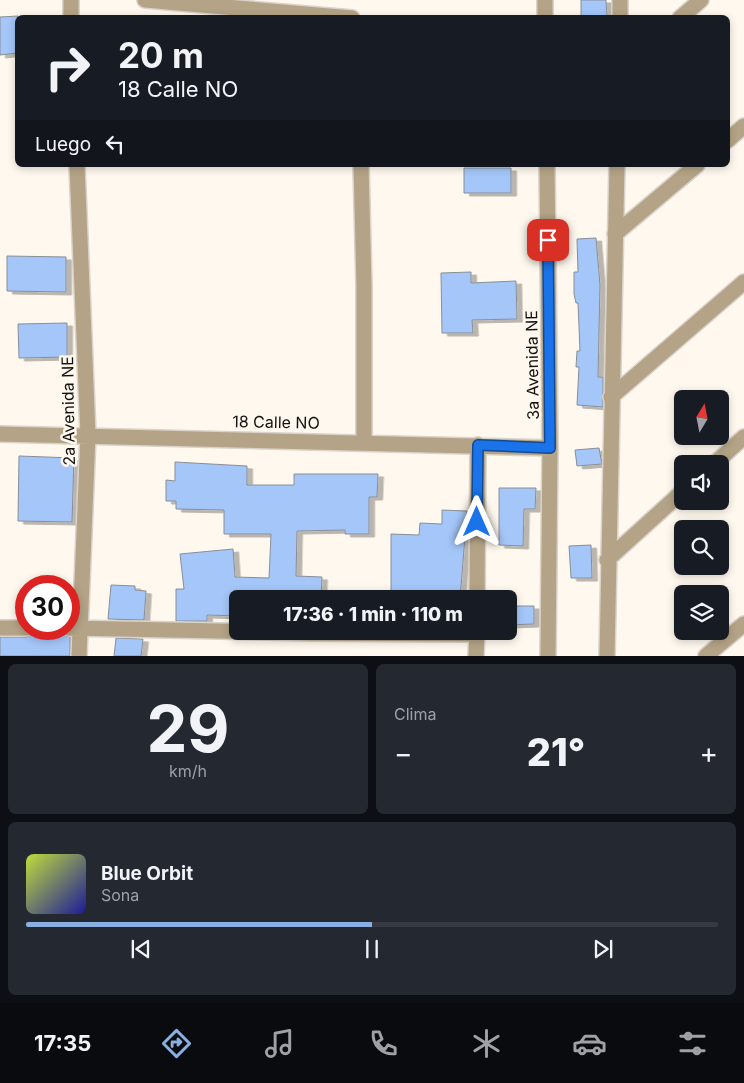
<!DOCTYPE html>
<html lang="es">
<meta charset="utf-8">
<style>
:root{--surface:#171b24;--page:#242831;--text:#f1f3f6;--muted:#9ea1a6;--line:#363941;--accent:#89b0e1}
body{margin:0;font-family:Inter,sans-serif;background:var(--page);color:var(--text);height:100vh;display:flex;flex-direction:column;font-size:19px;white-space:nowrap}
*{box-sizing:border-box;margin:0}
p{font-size:16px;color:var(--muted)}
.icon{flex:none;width:28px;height:28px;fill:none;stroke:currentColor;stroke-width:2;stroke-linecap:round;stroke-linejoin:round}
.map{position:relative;height:656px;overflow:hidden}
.details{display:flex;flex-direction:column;gap:8px;padding:8px;background:#0d0f14;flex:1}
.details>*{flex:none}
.hud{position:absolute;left:15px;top:15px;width:715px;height:152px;border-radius:8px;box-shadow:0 2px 8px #0003;background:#171b24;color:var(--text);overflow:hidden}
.needle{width:32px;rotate:10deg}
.fabs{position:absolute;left:674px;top:390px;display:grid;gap:10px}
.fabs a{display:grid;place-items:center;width:55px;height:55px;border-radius:8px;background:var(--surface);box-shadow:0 2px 8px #0003;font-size:25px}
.speed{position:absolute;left:15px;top:575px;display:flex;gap:10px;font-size:25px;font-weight:700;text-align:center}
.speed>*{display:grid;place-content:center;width:65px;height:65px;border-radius:50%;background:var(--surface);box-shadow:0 2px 8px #0003;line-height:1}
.speed .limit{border:8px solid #d22;background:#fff;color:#111}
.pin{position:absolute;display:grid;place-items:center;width:42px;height:42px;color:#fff;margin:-21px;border-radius:10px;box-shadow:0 2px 8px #0006}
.me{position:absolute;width:55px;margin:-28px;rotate:0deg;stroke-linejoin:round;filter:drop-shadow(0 0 4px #0008)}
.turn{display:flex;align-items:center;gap:18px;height:105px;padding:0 20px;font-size:22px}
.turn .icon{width:65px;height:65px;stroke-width:2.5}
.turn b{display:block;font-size:35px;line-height:42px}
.then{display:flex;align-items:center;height:48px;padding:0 20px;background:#0003;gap:10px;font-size:19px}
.big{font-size:38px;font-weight:800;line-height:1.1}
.details .card{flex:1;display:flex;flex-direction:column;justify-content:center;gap:8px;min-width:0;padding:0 18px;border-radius:8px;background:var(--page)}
.details .dial{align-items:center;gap:0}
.dial b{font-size:65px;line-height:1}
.song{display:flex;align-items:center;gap:15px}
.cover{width:60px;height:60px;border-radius:8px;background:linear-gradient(135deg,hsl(70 70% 55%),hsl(240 70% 35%))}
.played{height:5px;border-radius:2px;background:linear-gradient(90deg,var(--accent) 50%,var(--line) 50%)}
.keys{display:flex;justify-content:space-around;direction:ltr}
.heat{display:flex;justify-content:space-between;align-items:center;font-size:28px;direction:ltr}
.details .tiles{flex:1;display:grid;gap:8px;grid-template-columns:1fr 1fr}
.card:last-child{grid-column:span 2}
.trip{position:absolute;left:229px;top:590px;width:288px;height:50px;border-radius:8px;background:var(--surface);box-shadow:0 2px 8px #0003;font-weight:800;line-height:50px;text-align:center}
.dock{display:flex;height:80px;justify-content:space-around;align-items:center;background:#090b0e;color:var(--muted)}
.dock .icon{width:35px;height:35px}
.dock .active{color:var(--accent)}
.dock b{font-size:22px;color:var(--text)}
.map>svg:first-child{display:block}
.building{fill:#a4c6f8;stroke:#888e97;filter:url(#shadow)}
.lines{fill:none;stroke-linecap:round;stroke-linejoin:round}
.minor-casing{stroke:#d9d3ca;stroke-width:18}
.minor{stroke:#b4a386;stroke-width:15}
.route-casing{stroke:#114b97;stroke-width:12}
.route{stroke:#1a73e8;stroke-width:9}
.labels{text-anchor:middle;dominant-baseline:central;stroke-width:5;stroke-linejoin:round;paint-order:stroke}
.street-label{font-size:16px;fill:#14120f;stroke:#fef8ee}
</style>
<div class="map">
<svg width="744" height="656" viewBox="0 0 744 656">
<defs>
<filter id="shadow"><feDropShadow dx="5.5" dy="3" stdDeviation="0" flood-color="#0004"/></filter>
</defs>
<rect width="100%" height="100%" fill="#fef8ee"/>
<path class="building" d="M581 0H606L607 17 581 18Z
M18 16V53L0 55V17Z
M464 168H511V193H464Z
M596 238 600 285 598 377H603V407L577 405 579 367H576L577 351H580L578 303H576L574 294V272H578L577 239Z
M7 256 66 257V292L7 291Z
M471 272V283L516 281 517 319 472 320 473 333H442L441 273Z
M67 323V357L19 358 18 324Z
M599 448 602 464 577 466 575 450Z
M19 456 74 458 72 522 18 521Z
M175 462 247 466V485H294V474H378L377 497H369V534H345V530L297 531 296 576 322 577 321 599H238L237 616 207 615V621H176V589H184L180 554 233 549 235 577 269 578 271 534H224V510L176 509V501H166V480L175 481Z
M499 488H536L535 509H524L523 546 499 545Z
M442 510 467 511 460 599H391V534L419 535 420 523 442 524Z
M591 545 592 578H571L569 546Z
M111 585 135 586V590L146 591 144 620 108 619Z
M508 606H534V624L508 625Z
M32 635H63L70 637V656H0V637H26Z
M116 638 143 639 141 656H114Z"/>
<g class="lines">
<g class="minor-casing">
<path id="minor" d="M71 0V18
M145 0 352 18
M545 18V0
M620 18V0
M680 18 701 0
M728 140 744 126
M77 165 88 435 79 656
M361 165 364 286V442
M547 165 550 448 548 656
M615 234 697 165
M611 397 744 282
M0 434 550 448
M714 464 744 437
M607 560 682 492
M477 599 478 445
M0 628H26
M69 628 311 633 476 634
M476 656 477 631
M607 656 617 165
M706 656 744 624"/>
</g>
<use href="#minor" class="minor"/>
</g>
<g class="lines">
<g class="route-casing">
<path id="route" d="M477 522 478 445 550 448 548 240"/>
</g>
<use href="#route" class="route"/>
</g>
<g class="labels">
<g class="street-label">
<text transform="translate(532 365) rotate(-91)">3a Avenida NE</text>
<text transform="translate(68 411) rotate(-91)">2a Avenida NE</text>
<text transform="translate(276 422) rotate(1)">18 Calle NO</text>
</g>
</g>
</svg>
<div class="fabs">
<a><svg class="needle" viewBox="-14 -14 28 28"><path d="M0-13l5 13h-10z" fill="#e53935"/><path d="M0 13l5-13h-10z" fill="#9ea1a6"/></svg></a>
<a><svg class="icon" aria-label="sound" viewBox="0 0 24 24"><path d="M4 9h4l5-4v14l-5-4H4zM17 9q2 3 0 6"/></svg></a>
<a><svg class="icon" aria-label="search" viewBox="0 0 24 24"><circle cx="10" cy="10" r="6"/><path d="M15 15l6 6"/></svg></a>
<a><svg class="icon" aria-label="layers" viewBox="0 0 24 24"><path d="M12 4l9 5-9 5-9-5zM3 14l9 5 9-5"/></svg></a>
</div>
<div class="speed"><div class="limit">30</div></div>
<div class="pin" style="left:548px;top:240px;background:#d93025"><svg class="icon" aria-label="arrive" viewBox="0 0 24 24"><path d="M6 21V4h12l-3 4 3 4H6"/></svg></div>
<svg class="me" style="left:477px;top:522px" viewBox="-20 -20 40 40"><path d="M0-17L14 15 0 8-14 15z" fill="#1a73e8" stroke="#fff" stroke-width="4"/></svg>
<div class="trip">17:36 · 1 min · 110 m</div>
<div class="hud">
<div class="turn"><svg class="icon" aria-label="right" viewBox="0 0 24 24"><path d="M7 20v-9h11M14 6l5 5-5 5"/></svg><div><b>20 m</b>18 Calle NO</div></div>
<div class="then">Luego<svg class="icon" aria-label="left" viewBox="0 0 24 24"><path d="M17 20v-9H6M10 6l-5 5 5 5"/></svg></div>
</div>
</div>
<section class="details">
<div class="tiles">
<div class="card dial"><b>29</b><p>km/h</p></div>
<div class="card"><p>Clima</p>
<div class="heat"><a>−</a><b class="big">21°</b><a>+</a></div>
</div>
<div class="card">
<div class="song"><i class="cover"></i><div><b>Blue Orbit</b><p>Sona</p></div></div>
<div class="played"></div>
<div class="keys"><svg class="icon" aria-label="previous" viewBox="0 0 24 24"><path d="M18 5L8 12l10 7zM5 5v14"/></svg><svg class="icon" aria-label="pause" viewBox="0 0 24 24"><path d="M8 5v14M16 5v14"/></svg><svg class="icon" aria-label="next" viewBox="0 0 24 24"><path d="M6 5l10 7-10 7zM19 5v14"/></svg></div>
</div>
</div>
</section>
<nav class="dock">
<b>17:35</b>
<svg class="icon active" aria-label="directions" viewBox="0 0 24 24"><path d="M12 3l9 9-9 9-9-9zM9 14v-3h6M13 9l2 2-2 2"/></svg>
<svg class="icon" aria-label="music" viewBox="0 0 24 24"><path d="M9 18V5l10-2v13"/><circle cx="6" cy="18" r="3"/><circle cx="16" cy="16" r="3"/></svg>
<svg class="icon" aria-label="phone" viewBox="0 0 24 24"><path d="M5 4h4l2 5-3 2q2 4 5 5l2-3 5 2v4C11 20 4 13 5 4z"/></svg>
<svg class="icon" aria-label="climate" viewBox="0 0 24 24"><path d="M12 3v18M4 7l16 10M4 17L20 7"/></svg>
<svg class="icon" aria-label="car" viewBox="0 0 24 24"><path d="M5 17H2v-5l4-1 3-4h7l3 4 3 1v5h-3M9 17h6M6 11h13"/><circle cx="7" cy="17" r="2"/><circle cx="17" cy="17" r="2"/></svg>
<svg class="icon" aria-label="filters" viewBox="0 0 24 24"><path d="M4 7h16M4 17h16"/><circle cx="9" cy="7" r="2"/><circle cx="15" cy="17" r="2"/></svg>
</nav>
